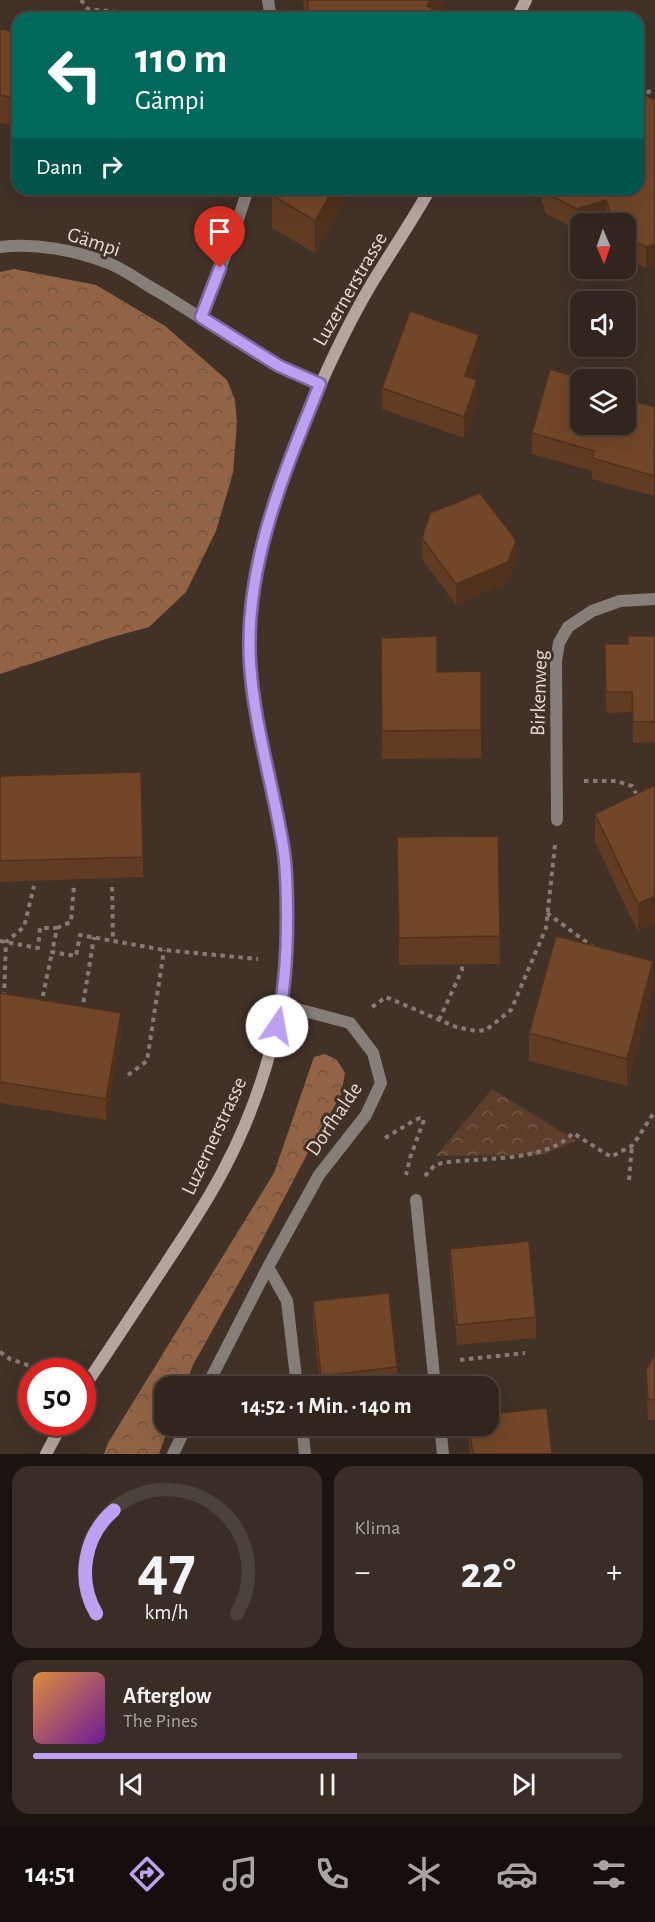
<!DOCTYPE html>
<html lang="de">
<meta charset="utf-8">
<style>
:root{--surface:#31251d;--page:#392d26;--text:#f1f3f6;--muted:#a8a5a4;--line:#4c423b;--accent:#bca0f2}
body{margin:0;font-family:"Alegreya Sans",sans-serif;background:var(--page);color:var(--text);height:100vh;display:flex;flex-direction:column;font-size:22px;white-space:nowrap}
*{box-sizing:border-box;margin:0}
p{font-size:20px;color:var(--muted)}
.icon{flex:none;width:33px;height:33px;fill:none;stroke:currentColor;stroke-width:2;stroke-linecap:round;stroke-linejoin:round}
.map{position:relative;height:1454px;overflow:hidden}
.sheet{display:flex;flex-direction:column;gap:12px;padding:12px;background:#1b1410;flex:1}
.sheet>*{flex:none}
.banner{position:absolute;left:12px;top:12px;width:632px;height:183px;border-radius:18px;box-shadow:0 6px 24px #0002,0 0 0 2px var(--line);background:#00695c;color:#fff;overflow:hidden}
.needle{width:39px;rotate:178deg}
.buttons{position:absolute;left:570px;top:213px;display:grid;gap:12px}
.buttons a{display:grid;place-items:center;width:66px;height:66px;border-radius:12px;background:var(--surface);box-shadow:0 6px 24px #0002,0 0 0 2px var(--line);font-size:30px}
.speed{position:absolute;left:18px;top:1358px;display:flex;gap:12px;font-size:30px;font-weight:700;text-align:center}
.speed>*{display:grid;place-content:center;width:78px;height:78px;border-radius:50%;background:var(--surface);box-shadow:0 6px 24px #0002,0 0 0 2px var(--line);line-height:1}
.speed .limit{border:9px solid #d22;background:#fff;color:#111}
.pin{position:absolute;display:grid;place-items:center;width:51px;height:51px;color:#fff;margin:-62px -26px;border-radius:50% 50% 50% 0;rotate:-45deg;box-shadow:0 0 6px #0007}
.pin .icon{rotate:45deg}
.me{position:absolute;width:66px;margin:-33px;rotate:12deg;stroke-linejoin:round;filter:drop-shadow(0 0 4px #0008)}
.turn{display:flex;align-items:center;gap:21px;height:126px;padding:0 24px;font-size:27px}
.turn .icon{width:78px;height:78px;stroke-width:2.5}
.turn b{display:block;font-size:42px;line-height:51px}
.then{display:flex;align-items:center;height:57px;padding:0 24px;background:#0003;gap:12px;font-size:22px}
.big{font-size:45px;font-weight:700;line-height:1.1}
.sheet .widget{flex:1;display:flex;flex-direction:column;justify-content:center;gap:9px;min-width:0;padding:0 21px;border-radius:18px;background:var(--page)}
.sheet .dial{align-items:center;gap:0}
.dial svg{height:156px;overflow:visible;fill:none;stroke:var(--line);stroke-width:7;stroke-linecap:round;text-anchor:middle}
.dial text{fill:var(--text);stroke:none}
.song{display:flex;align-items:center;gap:18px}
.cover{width:72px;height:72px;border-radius:9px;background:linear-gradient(135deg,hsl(30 70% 55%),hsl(280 70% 35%))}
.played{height:6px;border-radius:3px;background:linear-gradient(90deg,var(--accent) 55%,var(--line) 55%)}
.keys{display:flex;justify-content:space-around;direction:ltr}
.heat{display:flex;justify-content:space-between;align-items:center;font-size:33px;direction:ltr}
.sheet .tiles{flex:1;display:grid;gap:12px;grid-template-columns:1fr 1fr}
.widget:last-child{grid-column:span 2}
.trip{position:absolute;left:154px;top:1376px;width:345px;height:60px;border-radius:18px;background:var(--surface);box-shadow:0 6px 24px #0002,0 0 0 2px var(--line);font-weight:700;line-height:60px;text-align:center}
.tabs{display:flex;height:96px;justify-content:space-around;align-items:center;background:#140f0c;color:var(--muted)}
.tabs .icon{width:42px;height:42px}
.tabs .active{color:var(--accent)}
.tabs b{font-size:27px;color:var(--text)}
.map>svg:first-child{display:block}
.forest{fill:url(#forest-crowns)}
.park{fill:url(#park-crowns)}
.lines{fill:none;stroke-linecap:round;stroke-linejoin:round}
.path{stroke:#887a72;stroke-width:4;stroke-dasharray:4.5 4.5;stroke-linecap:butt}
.minor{stroke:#867e78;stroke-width:12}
.secondary{stroke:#b4a69e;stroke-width:12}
.wall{fill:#623c22}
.shaded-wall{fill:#50311c}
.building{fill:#724628;stroke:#50311c;stroke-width:1.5}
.route-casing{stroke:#7a689d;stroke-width:15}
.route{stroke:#bca0f2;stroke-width:10}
.labels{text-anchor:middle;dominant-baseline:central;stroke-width:6;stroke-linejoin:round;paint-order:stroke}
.street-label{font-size:21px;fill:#e3d8d2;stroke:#413127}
</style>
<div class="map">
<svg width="655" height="1454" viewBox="0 0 655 1454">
<defs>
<pattern id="forest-crowns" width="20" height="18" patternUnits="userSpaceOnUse" patternTransform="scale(1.5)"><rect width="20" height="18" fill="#926344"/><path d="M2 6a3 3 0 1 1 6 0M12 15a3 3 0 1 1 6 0" fill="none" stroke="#6f5442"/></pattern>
<pattern id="park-crowns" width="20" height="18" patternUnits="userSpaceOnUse" patternTransform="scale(1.5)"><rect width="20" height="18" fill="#5c3e2b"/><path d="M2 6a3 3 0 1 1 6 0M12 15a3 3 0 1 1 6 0" fill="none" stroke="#735949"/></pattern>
</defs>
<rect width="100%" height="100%" fill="#413127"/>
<path class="forest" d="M14 269 96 285 165 326 227 380 235 400 237 423 233 473 216 531 186 592 149 627 109 638 0 674V272Z
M325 1054 337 1060 345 1073 341 1095 311 1147 251 1261 193 1365 185 1386H165V1425H169L159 1454H104L108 1443 274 1173 314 1057Z"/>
<path class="park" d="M492 1089 575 1140V1141L543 1155 436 1156Z"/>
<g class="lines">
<path class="path" d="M81 0 88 9 146 15 171 13 178 18
M638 95 655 90
M584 781H616L632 786 638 797
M112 887 113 941
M547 913 593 947
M57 928 71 922 74 885
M0 941 38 948 40 928H57L52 952 76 956 80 935 164 950 258 959
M4 997 6 942 24 927 34 886
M41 1005 52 952
M372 1007 386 997 456 1027 476 1031 486 1030 511 1010 546 928 555 845
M82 1011 94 937
M439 1020 462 970V965
M128 1075 147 1061 164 950
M385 1138 415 1120 420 1118 424 1120 410 1158 406 1175
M425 1176 434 1166 442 1163C479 1157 546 1163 573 1133L611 1157 633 1145 655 1111
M629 1180 632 1145
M0 1352 10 1359 45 1371
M460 1360 525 1353"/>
<path class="minor" d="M268 0 271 18
M0 247C36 243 75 250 108 263 124 269 138 280 152 288 208 320 260 362 320 384
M201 317 232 238 248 189
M557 820 556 661 559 643 568 627 592 611 620 601 655 599
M416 1200 435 1386
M268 1267 287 1301 297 1386
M207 1386 268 1267 319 1175 366 1115 381 1083 373 1053 350 1023 282 1005
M302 1425 305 1454
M440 1425 443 1454
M173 1454 187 1425"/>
<path class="secondary" d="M517 18 526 0
M82 1390C110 1349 137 1307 165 1265 185 1234 206 1204 223 1171 276 1071 298 961 283 849 275 787 254 727 250 663 248 633 251 603 256 573 264 525 281 480 299 436 320 383 343 332 372 283 391 252 412 221 430 189
M46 1454 63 1422"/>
</g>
<path class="wall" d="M303 0H447L440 13 450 18H305Z
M0 29 18 32V126L0 123Z
M655 100V265L646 268 626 258V224H607L606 221 580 224V229L577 230 546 214 538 189H638Z
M274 189H351L315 253 272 228V195Z
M479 356 471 378 477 401 464 438 382 409V388Z
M655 407 654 496 592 479V471L532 454V433L580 424Z
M422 538 516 560 508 583 456 605 422 559Z
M655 636V742L633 743 632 712 606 713 605 644H628Z
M381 638 437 672 481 671V758L382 759Z
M0 776 143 857V877L0 882Z
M655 785V924L638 932 595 842V814Z
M498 836 500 964 399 965 397 837Z
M653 989 627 1086 529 1061V1033Z
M0 993 121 1034 106 1120 0 1103Z
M450 1249 536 1317V1338L457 1345 450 1270Z
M313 1301 397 1367V1386H320L313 1322Z
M655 1353V1420H648L646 1370Z
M468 1425H489L552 1454H470L468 1437Z"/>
<path class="shaded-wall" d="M430 0H447L437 18 427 6Z
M333 189H351L315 253V221Z
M606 200V221L597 224H580V229L577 230V209Z
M655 244V265L646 268V247Z
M479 335V356L465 397V376Z
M477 380V401L464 438V417Z
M655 474V494L654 496V476Z
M516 540V560L508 583 456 605V584Z
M655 896V924L638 932V904Z
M653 961V989L627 1086V1059Z
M121 1013V1034L106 1120V1099Z"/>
<path class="building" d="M307 0H430L427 6 450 18H309Z
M0 29 18 32V99L0 95Z
M638 91 655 100V244L646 247 626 237V224H614L606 200 577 209 546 193 545 189H638Z
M274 189H333L315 221 272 195Z
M410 311 479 335 465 376 477 380 464 417 382 388Z
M550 369 585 380H580V424H626V399L655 407 654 476 592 458 594 451 532 433Z
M480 493 516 540 508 562 456 584 422 538 430 513Z
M437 636V672L481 671V730L382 731 381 638Z
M628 636H655V722H633L632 692H606L605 644H628Z
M141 772 143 857 0 861V776Z
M655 785V896L638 904 595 814Z
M498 836 500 936 399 938 397 837Z
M556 936 653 961 627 1059 529 1033Z
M0 993 121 1013 106 1099 0 1082Z
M529 1241 536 1317 457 1325 450 1249Z
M389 1293 397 1367 321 1376 313 1301Z
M655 1353V1400L648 1399 646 1370Z
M547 1408 552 1454H473L469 1425H489V1414Z"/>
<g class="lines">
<g class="route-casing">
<path id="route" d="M220 268 201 317 279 366 320 384C284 473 244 565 250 663 254 725 273 785 283 846 287 869 287 894 287 918 287 955 285 990 277 1026"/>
</g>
<use href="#route" class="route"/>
</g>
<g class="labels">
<g class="street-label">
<text transform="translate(94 242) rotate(18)">Gämpi</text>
<text transform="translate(350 289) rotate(-60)">Luzernerstrasse</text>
<text transform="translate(539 693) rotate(-88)">Birkenweg</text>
<text transform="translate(334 1119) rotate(-56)">Dorfhalde</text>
<text transform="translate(214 1136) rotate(-65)">Luzernerstrasse</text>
</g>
</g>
</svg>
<div class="buttons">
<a><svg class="needle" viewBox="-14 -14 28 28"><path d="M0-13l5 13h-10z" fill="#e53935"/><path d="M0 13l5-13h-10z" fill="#a8a5a4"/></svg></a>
<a><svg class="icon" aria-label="sound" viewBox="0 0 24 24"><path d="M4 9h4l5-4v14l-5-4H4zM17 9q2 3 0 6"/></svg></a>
<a><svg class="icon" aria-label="layers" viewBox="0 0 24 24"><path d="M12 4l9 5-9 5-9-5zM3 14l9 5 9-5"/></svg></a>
</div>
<div class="speed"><div class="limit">50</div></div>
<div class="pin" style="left:220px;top:268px;background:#d93025"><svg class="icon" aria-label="arrive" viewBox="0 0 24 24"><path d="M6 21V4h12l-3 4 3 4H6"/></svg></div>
<svg class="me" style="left:277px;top:1026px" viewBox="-20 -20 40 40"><circle r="19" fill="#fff"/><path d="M0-13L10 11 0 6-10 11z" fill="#bca0f2"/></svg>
<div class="trip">14:52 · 1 Min. · 140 m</div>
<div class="banner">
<div class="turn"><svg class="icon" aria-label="left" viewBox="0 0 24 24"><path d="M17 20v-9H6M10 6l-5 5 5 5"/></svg><div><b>110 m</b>Gämpi</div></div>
<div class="then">Dann<svg class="icon" aria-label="right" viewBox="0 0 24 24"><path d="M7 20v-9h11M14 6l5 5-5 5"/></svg></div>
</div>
</div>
<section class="sheet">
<div class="tiles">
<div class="widget dial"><svg viewBox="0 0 100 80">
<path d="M14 69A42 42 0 1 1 86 69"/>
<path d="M14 69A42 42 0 0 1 23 16" stroke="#bca0f2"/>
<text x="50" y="56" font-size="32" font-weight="700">47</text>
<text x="50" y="72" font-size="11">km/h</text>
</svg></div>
<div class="widget"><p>Klima</p>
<div class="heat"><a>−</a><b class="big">22°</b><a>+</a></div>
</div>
<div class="widget">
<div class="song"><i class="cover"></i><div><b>Afterglow</b><p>The Pines</p></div></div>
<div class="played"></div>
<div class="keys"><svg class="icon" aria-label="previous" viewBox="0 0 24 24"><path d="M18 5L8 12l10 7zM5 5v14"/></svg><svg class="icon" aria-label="pause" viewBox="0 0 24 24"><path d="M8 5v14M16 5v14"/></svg><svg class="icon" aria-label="next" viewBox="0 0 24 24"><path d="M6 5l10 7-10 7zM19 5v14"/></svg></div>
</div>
</div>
</section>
<nav class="tabs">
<b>14:51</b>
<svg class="icon active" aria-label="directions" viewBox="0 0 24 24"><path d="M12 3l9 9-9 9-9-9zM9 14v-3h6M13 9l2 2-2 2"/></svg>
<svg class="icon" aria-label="music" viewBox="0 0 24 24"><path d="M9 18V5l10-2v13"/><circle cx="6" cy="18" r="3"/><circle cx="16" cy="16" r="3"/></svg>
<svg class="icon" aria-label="phone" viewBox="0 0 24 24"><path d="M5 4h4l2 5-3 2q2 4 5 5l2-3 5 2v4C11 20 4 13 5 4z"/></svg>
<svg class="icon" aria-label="climate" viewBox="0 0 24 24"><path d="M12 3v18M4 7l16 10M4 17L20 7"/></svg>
<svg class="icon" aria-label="car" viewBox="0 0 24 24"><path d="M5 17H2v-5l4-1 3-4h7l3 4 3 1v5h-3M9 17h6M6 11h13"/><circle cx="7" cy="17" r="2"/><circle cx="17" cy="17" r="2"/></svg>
<svg class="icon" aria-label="filters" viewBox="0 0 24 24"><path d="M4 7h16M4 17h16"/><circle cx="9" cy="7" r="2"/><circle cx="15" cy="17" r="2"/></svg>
</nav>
